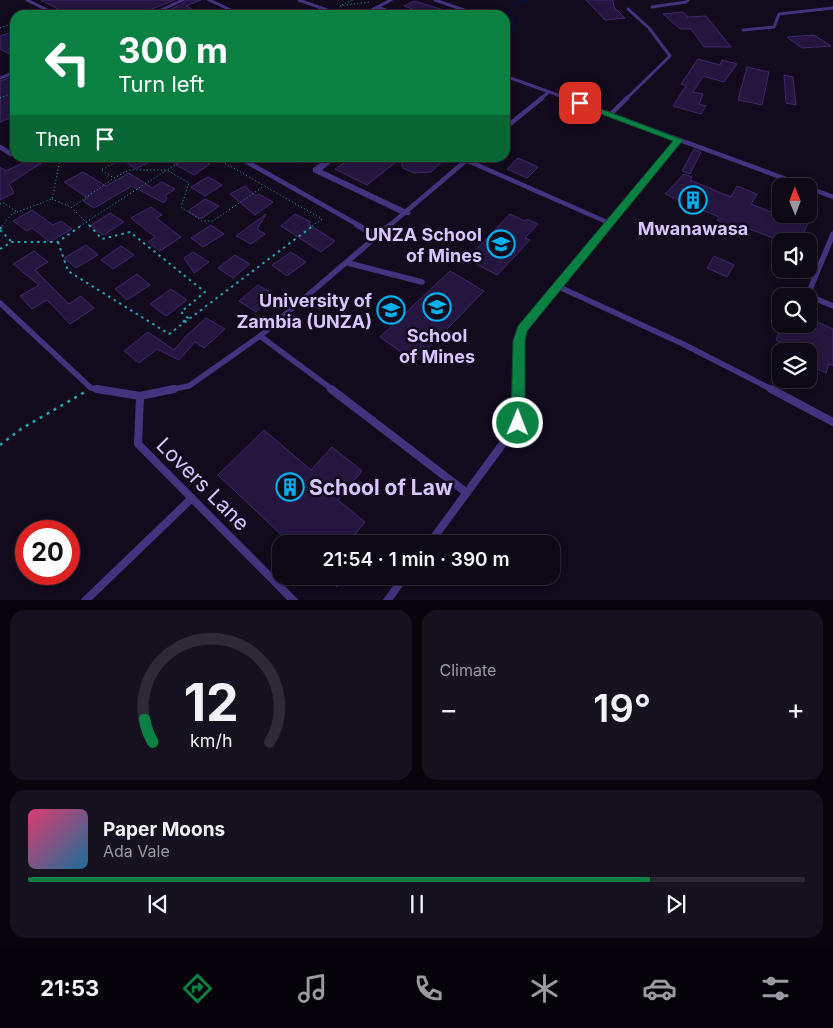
<!DOCTYPE html>
<meta charset="utf-8">
<style>
:root{--surface:#0d0816;--page:#16111f;--text:#f1f3f6;--muted:#9a9aa1;--line:#2d2935;--accent:#0b8043}
body{margin:0;font-family:Inter,sans-serif;background:var(--page);color:var(--text);height:100vh;display:flex;flex-direction:column;font-size:19px;white-space:nowrap}
*{box-sizing:border-box;margin:0}
p{font-size:16px;color:var(--muted)}
.icon{flex:none;width:28px;height:28px;fill:none;stroke:currentColor;stroke-width:2;stroke-linecap:round;stroke-linejoin:round}
.map{position:relative;height:600px;overflow:hidden}
.sheet{display:flex;flex-direction:column;gap:10px;padding:10px;background:#07040c;flex:1}
.sheet>*{flex:none}
.hud{position:absolute;left:10px;top:10px;width:500px;height:152px;border-radius:15px;box-shadow:0 2px 8px #0003,0 0 0 1px var(--line);background:#0b8043;color:#fff;overflow:hidden}
.needle{width:32px;rotate:359deg}
.fabs{position:absolute;left:772px;top:178px;display:grid;gap:10px}
.fabs a{display:grid;place-items:center;width:45px;height:45px;border-radius:10px;background:var(--surface);box-shadow:0 2px 8px #0003,0 0 0 1px var(--line);font-size:25px}
.speed{position:absolute;left:15px;top:520px;display:flex;gap:10px;font-size:25px;font-weight:700;text-align:center}
.speed>*{display:grid;place-content:center;width:65px;height:65px;border-radius:50%;background:var(--surface);box-shadow:0 2px 8px #0003,0 0 0 1px var(--line);line-height:1}
.speed .limit{border:8px solid #d22;background:#fff;color:#111}
.pin{position:absolute;display:grid;place-items:center;width:42px;height:42px;color:#fff;margin:-21px;border-radius:10px;box-shadow:0 2px 8px #0006}
.me{position:absolute;width:55px;margin:-28px;rotate:1deg;stroke-linejoin:round;filter:drop-shadow(0 0 4px #0008)}
.turn{display:flex;align-items:center;gap:18px;height:105px;padding:0 25px;font-size:22px}
.turn .icon{width:65px;height:65px;stroke-width:2.5}
.turn b{display:block;font-size:35px;line-height:42px}
.then{display:flex;align-items:center;height:48px;padding:0 25px;background:#0003;gap:10px;font-size:19px}
.big{font-size:38px;font-weight:600;line-height:1.1}
.sheet .widget{flex:1;display:flex;flex-direction:column;justify-content:center;gap:8px;min-width:0;padding:0 18px;border-radius:15px;background:var(--page)}
.sheet .dial{align-items:center;gap:0}
.dial svg{height:130px;overflow:visible;fill:none;stroke:var(--line);stroke-width:7;stroke-linecap:round;text-anchor:middle}
.dial text{fill:var(--text);stroke:none}
.song{display:flex;align-items:center;gap:15px}
.cover{width:60px;height:60px;border-radius:8px;background:linear-gradient(135deg,hsl(340 70% 55%),hsl(200 70% 35%))}
.played{height:5px;border-radius:2px;background:linear-gradient(90deg,var(--accent) 80%,var(--line) 80%)}
.keys{display:flex;justify-content:space-around;direction:ltr}
.heat{display:flex;justify-content:space-between;align-items:center;font-size:28px;direction:ltr}
.sheet .tiles{flex:1;display:grid;gap:10px;grid-template-columns:1fr 1fr}
.widget:last-child{grid-column:span 2}
.trip{position:absolute;left:272px;top:535px;width:288px;height:50px;border-radius:15px;background:var(--surface);box-shadow:0 2px 8px #0003,0 0 0 1px var(--line);font-weight:600;line-height:50px;text-align:center}
.menu{display:flex;height:80px;justify-content:space-around;align-items:center;background:#050309;color:var(--muted)}
.menu .icon{width:35px;height:35px}
.menu .selected{color:var(--accent)}
.menu b{font-size:22px;color:var(--text)}
.map>svg:first-child{display:block}
.lines{fill:none;stroke-linecap:round;stroke-linejoin:round}
.stream{stroke:#07103a;stroke-width:2}
.building{fill:#25163f;stroke:#40276c}
.path-far2{stroke:#28a3b2;stroke-width:1;stroke-dasharray:1 2.5;stroke-linecap:butt}
.path-far1{stroke:#28a3b2;stroke-width:2;stroke-dasharray:2.5 4;stroke-linecap:butt}
.path{stroke:#28a3b2;stroke-width:2.5;stroke-dasharray:3 5;stroke-linecap:butt}
.service-far3{stroke:#43337e;stroke-width:3}
.service-far2{stroke:#43337e;stroke-width:4.5}
.service-far1{stroke:#43337e;stroke-width:5.5}
.service{stroke:#43337e;stroke-width:8}
.minor{fill:#43337e;fill-rule:evenodd}
.route{fill:#0b8043;stroke:#07532c}
.labels{text-anchor:middle;dominant-baseline:central;stroke-width:5;stroke-linejoin:round;paint-order:stroke}
.poi-label{font-size:18px;font-weight:bold;fill:#d7c6ff;stroke:#110b1d}
.near-street-label{font-size:21px;fill:#d7c6ff;stroke:#110b1d}
.near-poi-label{font-size:21px;font-weight:bold;fill:#d7c6ff;stroke:#110b1d;text-anchor:start}
</style>
<div class="map">
<svg width="833" height="601" viewBox="0 0 833 601">
<rect width="100%" height="100%" fill="#110b1d"/>
<g class="lines">
<path class="stream" d="M505 39 515 28 508 9 519 2 530 0"/>
</g>
<path class="building" d="M41 0H175L136 15H69Z
M186 0H201L186 6 203 15H174L165 12 184 3Z
M586 0H613L614 7 625 18 605 20Z
M414 1 454 13 453 15H405L415 10 404 6Z
M683 12 688 17 706 16 731 47H704L691 29H680L663 14Z
M15 31V57L0 49V36Z
M814 35 831 46 802 48 787 37Z
M698 59 720 65 722 60 737 64 724 82 703 76 693 92 703 94 699 104 706 106 701 114 673 106 686 86 681 84Z
M747 67 769 72 762 105 738 100Z
M784 75 793 77 796 105 786 103Z
M15 76V116L0 122V81Z
M694 149 701 152 690 174 682 171Z
M19 158H49L9 184 14 193 0 200V167L6 171 25 162Z
M121 158H158L135 169Z
M164 158H197L210 164 194 175Z
M351 158H385L396 162 367 185 335 169Z
M400 158H446L431 172 414 173 403 168Z
M518 158 538 167 527 178 507 169Z
M83 172 106 186 129 173 152 188 162 182 175 189 165 196 167 198 164 203 132 186 94 208 83 201 88 198 64 182Z
M684 174 692 177 690 180 731 197 737 186 757 194 751 204 789 219 791 214H799L810 218 800 241H781L739 225 736 230 717 220 719 217 665 194Z
M208 177 222 185 205 196 191 187Z
M245 186 256 196 259 194 273 202 255 215 230 194Z
M205 199 219 206 201 219 188 211Z
M151 207 162 215 156 218 181 237 160 251 148 242 155 237 131 218Z
M32 210 53 225 61 221 72 229 50 242 32 228 27 231 13 221Z
M110 213 124 222 103 235 90 226Z
M266 214 257 229 265 234 251 244 236 236Z
M295 214 311 222 308 224 335 241 321 252 281 226Z
M510 214 525 221 527 219 538 224 525 238 530 240 497 275 467 259Z
M211 225 224 234 203 247 191 238Z
M86 245 98 255 76 268 64 258Z
M121 246 134 255 113 269 101 260Z
M34 251 48 262 35 270 69 304 81 296 94 308 70 324 47 300 32 309 20 296 39 285 13 264Z
M193 252 209 262 194 273 184 258Z
M291 252 306 262 287 276 272 265Z
M235 255 250 264 233 278 218 268Z
M714 256 734 265 727 277 707 268Z
M450 271 484 291 415 362 380 337Z
M137 274 150 285 127 300 115 289Z
M258 285 275 295 256 312 239 301Z
M171 289 187 300 166 316 150 304Z
M206 318 225 329 204 348 195 342 179 360 157 349 139 363 124 351 148 332 174 350 186 336Z
M809 318 833 329V366L829 364 826 373 809 365V351H800L776 340 782 324H809Z
M264 430 311 470 332 447 362 471 338 500 365 522 347 544H291L218 475Z
M326 576H346L337 587Z"/>
<g class="lines">
<path class="path-far2" d="M342 5 353 0
M340 6 370 2
M297 15 309 12
M0 28 15 22
M0 98 15 92
M125 158 101 170 114 178 129 170H167L187 158
M216 158 322 219 312 226
M52 199 71 207 90 226
M0 204 4 203 17 212
M71 208 114 178
M86 222 167 170 189 183 181 207 202 221H213L264 186
M2 226 12 214 52 199 60 160 64 158
M80 226 85 223"/>
<path class="path-far1" d="M89 225 102 239 130 232 205 292 181 312 188 318 180 324
M0 229 3 225
M0 230 12 242
M58 242 68 271 169 334 314 225
M0 249 12 242H58L82 225"/>
<path class="path" d="M0 445 21 429 85 392"/>
<path class="service-far3" d="M27 0 57 15
M209 0 233 11
M299 0 341 15
M435 0 464 10 461 15
M377 7 399 15
M652 7 686 2 688 0
M150 15 183 0
M362 15 391 0
M743 30 774 27 779 14 833 8
M505 76 569 99
M0 78 15 72
M540 99 549 92
M626 99 670 56 649 28 628 9"/>
<path class="service-far2" d="M565 98 805 186
M610 115 627 98
M505 128 542 98
M0 147 11 154
M240 158 360 226
M294 158 301 161
M466 160 609 223
M809 188 833 197
M389 226 469 158
M607 226 678 140"/>
<path class="service-far1" d="M357 225 378 237
M833 234 809 292 814 298 833 306
M348 263 422 282
M557 286 683 344 773 390
M0 303 91 388 105 390
M260 336 333 390
M168 390 189 386 260 336 390 225
M518 390 519 341 522 330 608 225"/>
<path class="service" d="M97 389 140 396 138 444 294 601
M331 389 467 493
M771 389 833 422
M140 396 174 389
M429 544 518 423V389
M85 601 192 498
M387 601 405 576"/>
<path class="minor" d="M328 158H337L322 170 409 211 411 213 409 215H403L313 172V168Z"/>
</g>
<path class="route" d="M580 101 683 140 527 331 525 341V423L523 428 518 429 513 428 511 423 513 341 518 326 673 141 577 105 576 103Z"/>
<defs>
<g id="building-ring" transform="scale(1.4375)"><circle r="9.5" fill="#110b1d" stroke="#00b0f1" stroke-width="1.5"/><path d="M-4-6H4V6H1V3H-1V6H-4ZM-2.5-4.3h1.7v1.8h-1.7ZM.8-4.3h1.7v1.8H.8ZM-2.5-1h1.7V.8h-1.7ZM.8-1h1.7V.8H.8Z" fill="#00b0f1"/></g>
<g id="university-ring" transform="scale(1.4375)"><circle r="9.5" fill="#110b1d" stroke="#00b0f1" stroke-width="1.5"/><path d="M0-5L7-2L0 1L-7-2ZM-4 1L0 2.5L4 1V4Q0 6-4 4Z" fill="#00b0f1"/></g>
<g id="school-ring" transform="scale(1.4375)"><circle r="9.5" fill="#110b1d" stroke="#00b0f1" stroke-width="1.5"/><path d="M0-5L7-2L0 1L-7-2ZM-4 1L0 2.5L4 1V4Q0 6-4 4Z" fill="#00b0f1"/></g>
</defs>
<g fill-rule="evenodd">
<use href="#building-ring" x="693" y="200"/>
<use href="#university-ring" x="501" y="244"/>
<use href="#school-ring" x="437" y="307"/>
<use href="#university-ring" x="391" y="310"/>
<use href="#building-ring" x="290" y="487"/>
</g>
<g class="labels">
<g class="poi-label">
<text x="693" y="228">Mwanawasa</text>
<text x="482" y="234" text-anchor="end">UNZA School<tspan x="482" dy="21">of Mines</tspan></text>
<text x="372" y="300" text-anchor="end">University of<tspan x="372" dy="21">Zambia (UNZA)</tspan></text>
<text x="437" y="335">School<tspan x="437" dy="21">of Mines</tspan></text>
</g>
<g class="near-street-label">
<text transform="translate(203 484) rotate(45)">Lovers Lane</text>
</g>
<g class="near-poi-label">
<text x="309" y="487">School of Law</text>
</g>
</g>
</svg>
<div class="fabs">
<a><svg class="needle" viewBox="-14 -14 28 28"><path d="M0-13l5 13h-10z" fill="#e53935"/><path d="M0 13l5-13h-10z" fill="#9a9aa1"/></svg></a>
<a><svg class="icon" aria-label="sound" viewBox="0 0 24 24"><path d="M4 9h4l5-4v14l-5-4H4zM17 9q2 3 0 6"/></svg></a>
<a><svg class="icon" aria-label="search" viewBox="0 0 24 24"><circle cx="10" cy="10" r="6"/><path d="M15 15l6 6"/></svg></a>
<a><svg class="icon" aria-label="layers" viewBox="0 0 24 24"><path d="M12 4l9 5-9 5-9-5zM3 14l9 5 9-5"/></svg></a>
</div>
<div class="speed"><div class="limit">20</div></div>
<div class="pin" style="left:580px;top:103px;background:#d93025"><svg class="icon" aria-label="arrive" viewBox="0 0 24 24"><path d="M6 21V4h12l-3 4 3 4H6"/></svg></div>
<svg class="me" style="left:518px;top:423px" viewBox="-20 -20 40 40"><circle r="17" fill="#0b8043" stroke="#fff" stroke-width="3"/><path d="M0-11L8 9 0 5-8 9z" fill="#fff"/></svg>
<div class="trip">21:54 · 1 min · 390 m</div>
<div class="hud">
<div class="turn"><svg class="icon" aria-label="left" viewBox="0 0 24 24"><path d="M17 20v-9H6M10 6l-5 5 5 5"/></svg><div><b>300 m</b>Turn left</div></div>
<div class="then">Then<svg class="icon" aria-label="arrive" viewBox="0 0 24 24"><path d="M6 21V4h12l-3 4 3 4H6"/></svg></div>
</div>
</div>
<section class="sheet">
<div class="tiles">
<div class="widget dial"><svg viewBox="0 0 100 80">
<path d="M14 69A42 42 0 1 1 86 69"/>
<path d="M14 69A42 42 0 0 1 9 55" stroke="#0b8043"/>
<text x="50" y="56" font-size="32" font-weight="700">12</text>
<text x="50" y="72" font-size="11">km/h</text>
</svg></div>
<div class="widget"><p>Climate</p>
<div class="heat"><a>−</a><b class="big">19°</b><a>+</a></div>
</div>
<div class="widget">
<div class="song"><i class="cover"></i><div><b>Paper Moons</b><p>Ada Vale</p></div></div>
<div class="played"></div>
<div class="keys"><svg class="icon" aria-label="previous" viewBox="0 0 24 24"><path d="M18 5L8 12l10 7zM5 5v14"/></svg><svg class="icon" aria-label="pause" viewBox="0 0 24 24"><path d="M8 5v14M16 5v14"/></svg><svg class="icon" aria-label="next" viewBox="0 0 24 24"><path d="M6 5l10 7-10 7zM19 5v14"/></svg></div>
</div>
</div>
</section>
<nav class="menu">
<b>21:53</b>
<svg class="icon selected" aria-label="directions" viewBox="0 0 24 24"><path d="M12 3l9 9-9 9-9-9zM9 14v-3h6M13 9l2 2-2 2"/></svg>
<svg class="icon" aria-label="music" viewBox="0 0 24 24"><path d="M9 18V5l10-2v13"/><circle cx="6" cy="18" r="3"/><circle cx="16" cy="16" r="3"/></svg>
<svg class="icon" aria-label="phone" viewBox="0 0 24 24"><path d="M5 4h4l2 5-3 2q2 4 5 5l2-3 5 2v4C11 20 4 13 5 4z"/></svg>
<svg class="icon" aria-label="climate" viewBox="0 0 24 24"><path d="M12 3v18M4 7l16 10M4 17L20 7"/></svg>
<svg class="icon" aria-label="car" viewBox="0 0 24 24"><path d="M5 17H2v-5l4-1 3-4h7l3 4 3 1v5h-3M9 17h6M6 11h13"/><circle cx="7" cy="17" r="2"/><circle cx="17" cy="17" r="2"/></svg>
<svg class="icon" aria-label="filters" viewBox="0 0 24 24"><path d="M4 7h16M4 17h16"/><circle cx="9" cy="7" r="2"/><circle cx="15" cy="17" r="2"/></svg>
</nav>
